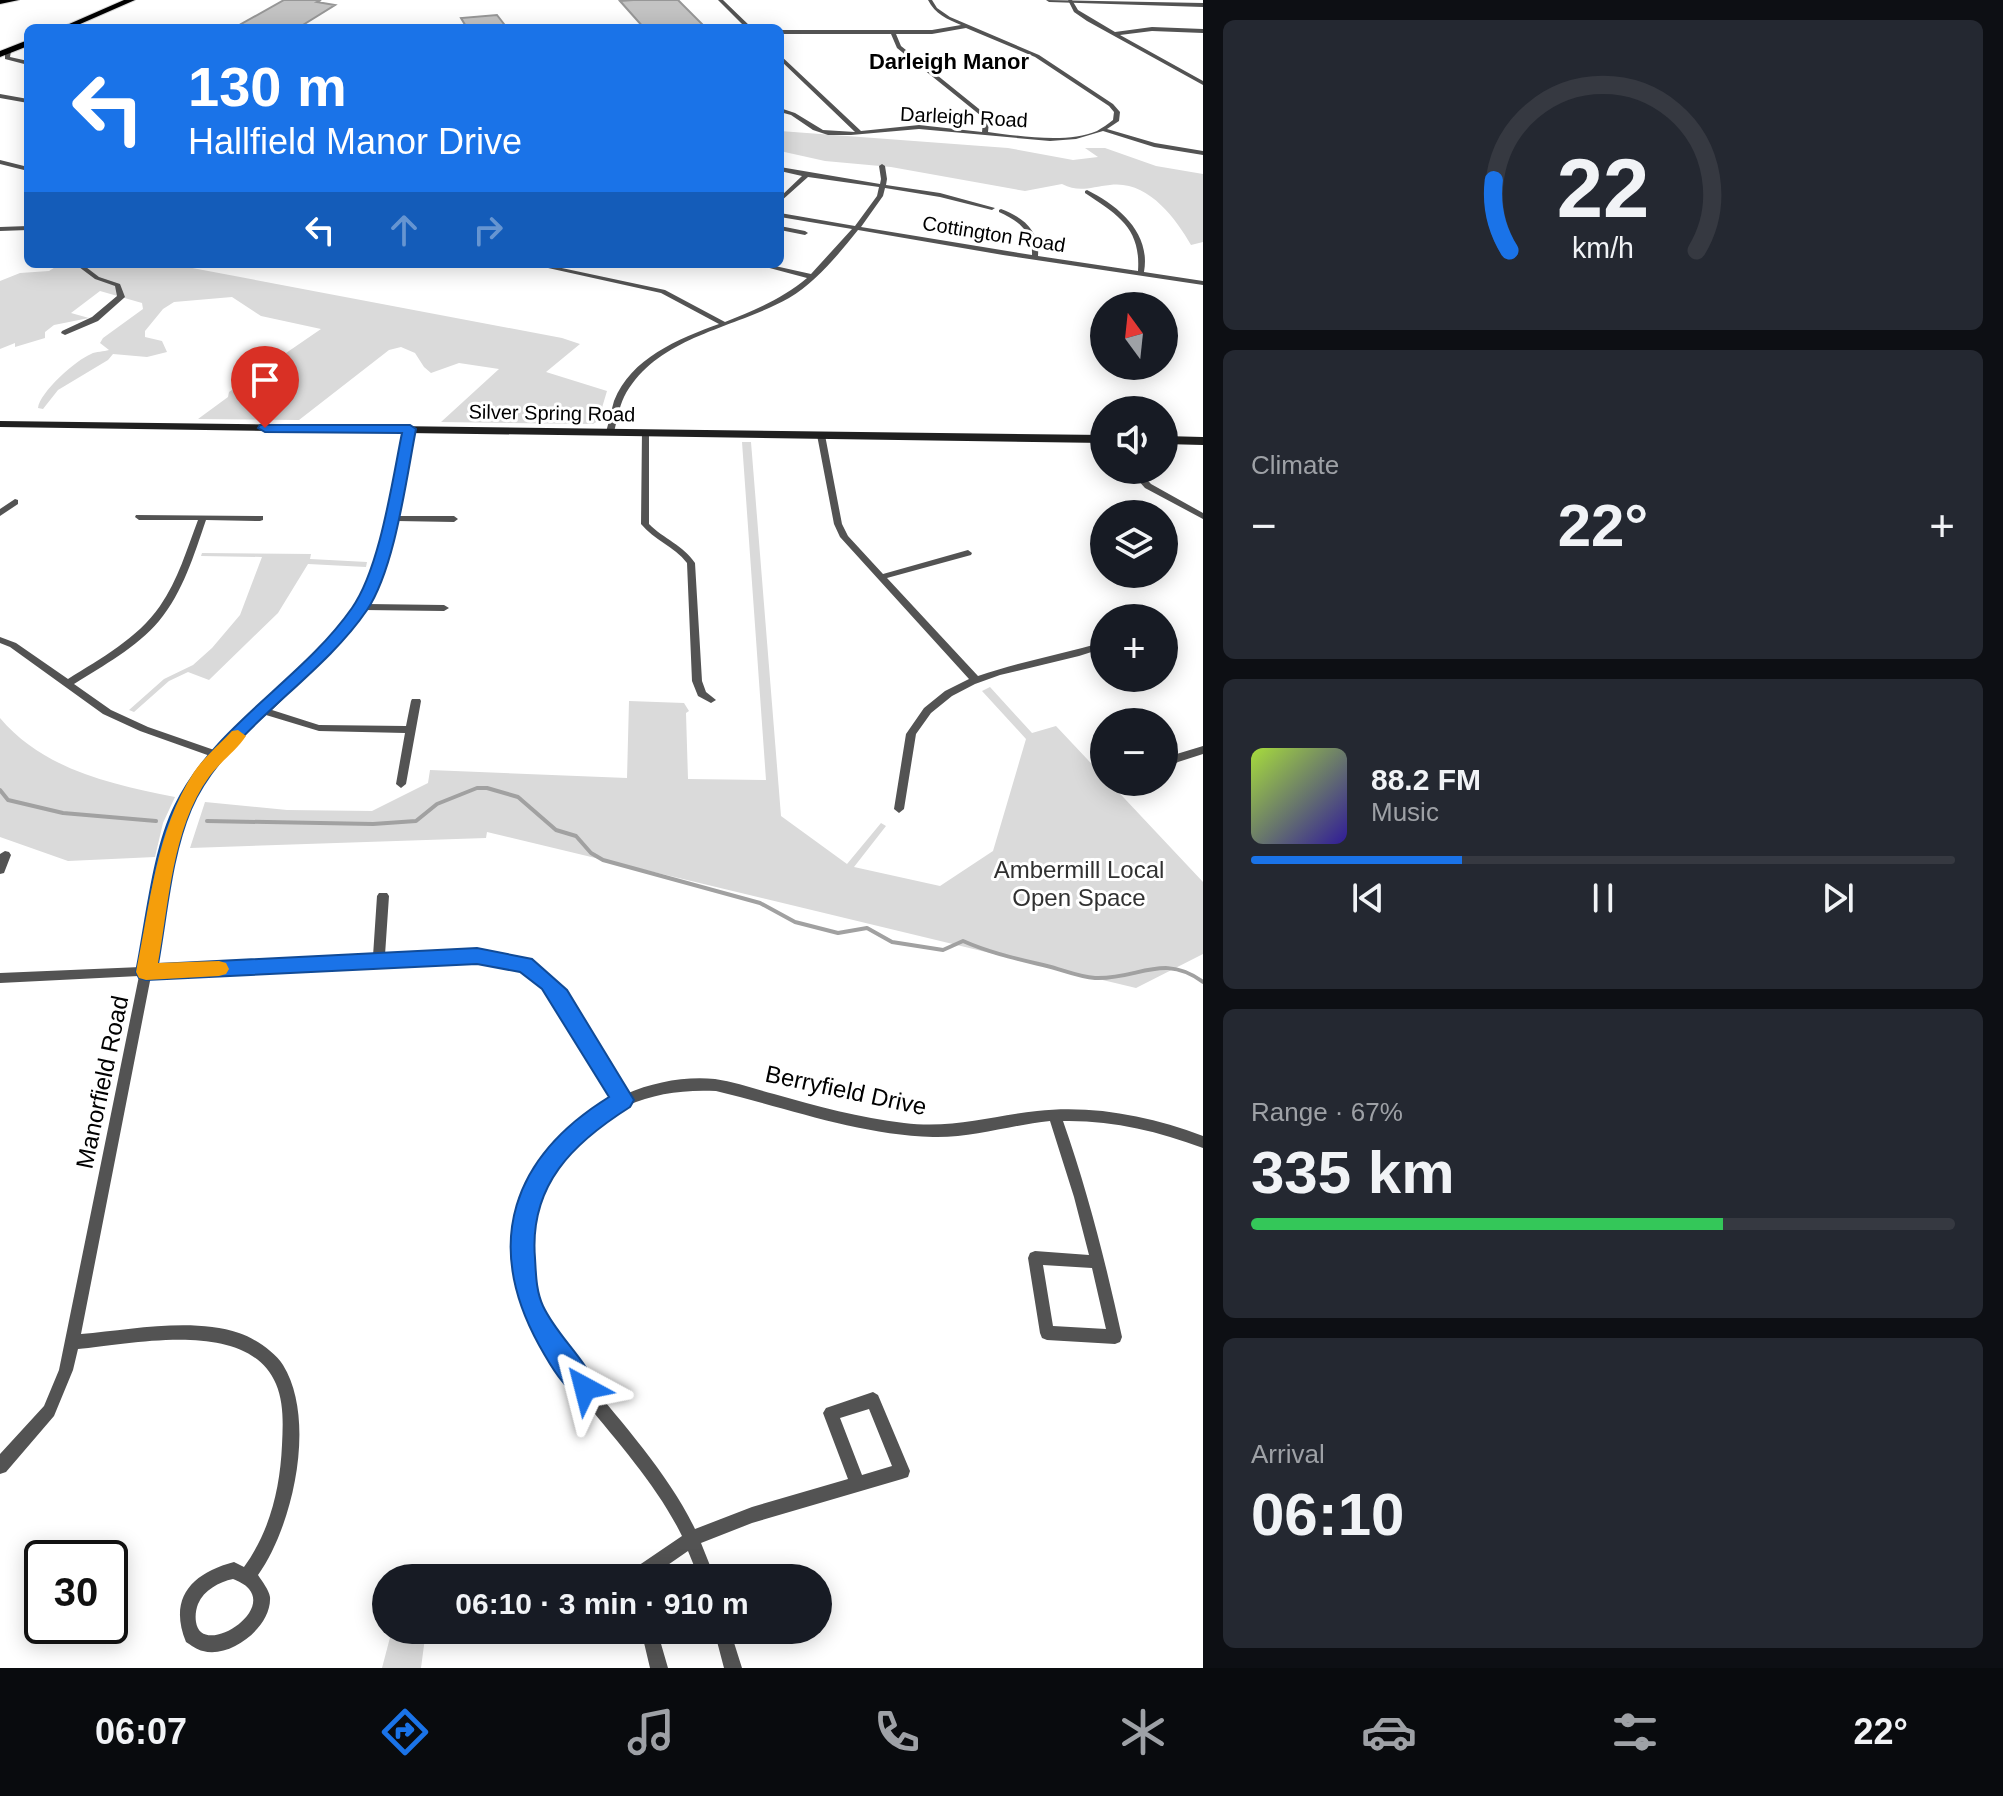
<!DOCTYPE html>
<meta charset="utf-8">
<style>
:root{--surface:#171b24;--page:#242831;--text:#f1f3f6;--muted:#9ea1a6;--line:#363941;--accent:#1a73e8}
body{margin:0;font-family:Arial,sans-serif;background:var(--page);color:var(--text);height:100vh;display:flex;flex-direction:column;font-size:30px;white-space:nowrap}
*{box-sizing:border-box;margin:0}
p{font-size:26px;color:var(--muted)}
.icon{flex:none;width:44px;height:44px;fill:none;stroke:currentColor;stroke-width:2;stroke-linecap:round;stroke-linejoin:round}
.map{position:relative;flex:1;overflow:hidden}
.sheet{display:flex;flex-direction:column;gap:20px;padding:20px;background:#0d0f14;width:800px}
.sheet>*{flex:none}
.top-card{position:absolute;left:24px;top:24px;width:760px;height:244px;border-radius:12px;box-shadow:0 4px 20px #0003;background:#1a73e8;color:#fff;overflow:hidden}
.needle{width:52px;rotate:345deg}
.controls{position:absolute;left:1090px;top:292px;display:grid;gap:16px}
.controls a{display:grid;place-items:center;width:88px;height:88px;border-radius:50%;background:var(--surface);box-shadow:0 4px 20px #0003;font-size:40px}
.speed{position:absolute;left:24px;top:1540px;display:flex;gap:16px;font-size:40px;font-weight:700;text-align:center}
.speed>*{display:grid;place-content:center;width:104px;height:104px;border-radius:50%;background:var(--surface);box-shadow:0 4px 20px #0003;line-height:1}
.speed .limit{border:4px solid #111;border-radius:12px;background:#fff;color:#111}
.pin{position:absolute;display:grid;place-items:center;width:68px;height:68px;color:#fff;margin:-82px -34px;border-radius:50% 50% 50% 0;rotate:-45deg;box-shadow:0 0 8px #0007}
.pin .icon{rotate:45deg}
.me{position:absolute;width:88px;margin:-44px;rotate:322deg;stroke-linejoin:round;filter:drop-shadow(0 0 6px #0008)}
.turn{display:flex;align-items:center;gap:28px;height:168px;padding:0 32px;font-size:36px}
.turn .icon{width:104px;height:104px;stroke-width:2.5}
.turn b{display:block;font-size:56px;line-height:68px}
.lanes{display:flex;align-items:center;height:76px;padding:0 32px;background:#0003;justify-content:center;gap:40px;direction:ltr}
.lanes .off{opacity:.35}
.big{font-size:60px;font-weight:800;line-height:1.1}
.sheet .widget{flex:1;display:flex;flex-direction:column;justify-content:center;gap:12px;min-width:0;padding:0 28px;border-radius:12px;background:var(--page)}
.sheet .dial{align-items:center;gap:0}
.dial svg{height:208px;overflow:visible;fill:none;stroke:var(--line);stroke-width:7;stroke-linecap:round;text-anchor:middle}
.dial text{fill:var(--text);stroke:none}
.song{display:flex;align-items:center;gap:24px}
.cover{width:96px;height:96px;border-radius:12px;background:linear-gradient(135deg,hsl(80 70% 55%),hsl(250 70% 35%))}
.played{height:8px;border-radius:4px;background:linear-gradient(90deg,var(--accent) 30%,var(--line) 30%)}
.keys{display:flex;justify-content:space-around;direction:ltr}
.heat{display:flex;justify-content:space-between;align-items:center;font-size:44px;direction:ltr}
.charge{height:12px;border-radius:6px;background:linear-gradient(90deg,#34c759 67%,var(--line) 0)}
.trip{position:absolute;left:372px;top:1564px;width:460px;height:80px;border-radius:40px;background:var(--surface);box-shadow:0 4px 20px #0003;font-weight:800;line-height:80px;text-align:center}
.tabs{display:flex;height:128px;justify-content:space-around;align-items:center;background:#090b0e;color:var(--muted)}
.tabs .icon{width:56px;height:56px}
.tabs .on{color:var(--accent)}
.tabs b{font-size:36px;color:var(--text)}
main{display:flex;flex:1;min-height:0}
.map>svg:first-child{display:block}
.green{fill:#dadada}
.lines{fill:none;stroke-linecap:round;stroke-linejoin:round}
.stream{stroke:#a1a1a1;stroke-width:4}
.building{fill:#c3c3c3;stroke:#979797;stroke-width:2}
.primary-casing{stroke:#dbdbdb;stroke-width:2}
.trunk-casing{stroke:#dbdbdb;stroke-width:2}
.minor{fill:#535353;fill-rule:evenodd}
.tertiary{fill:#535353;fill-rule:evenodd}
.secondary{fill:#202020;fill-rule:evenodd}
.primary{fill:#000;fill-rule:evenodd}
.trunk{fill:#000;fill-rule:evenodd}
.route{fill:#1a73e8;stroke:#114b97;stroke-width:2}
.slow{fill:#f59e0b}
.labels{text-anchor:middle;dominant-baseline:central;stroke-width:6;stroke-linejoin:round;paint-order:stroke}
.far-street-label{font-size:20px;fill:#000;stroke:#fff}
.far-neighbourhood-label{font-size:22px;font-weight:bold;fill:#000;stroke:#fff}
.park-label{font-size:24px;fill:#313131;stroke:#fff}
.street-label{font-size:24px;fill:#000;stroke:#fff}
</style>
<main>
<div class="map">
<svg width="1203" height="1668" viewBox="0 0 1203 1668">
<rect width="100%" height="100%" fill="#fff"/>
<path class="green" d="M780 131 1008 148 1073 160 1098 157 1085 148H1105L1156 166 1203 174V242L1191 245C1175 217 1147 180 1110 185 1091 187 1079 193 1062 184L1025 191 891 167 825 161 780 151Z
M60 264H171L562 338 580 344 546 372 607 391 598 421 593 424 441 422 499 369 459 363 431 373 424 367 415 353 401 347 389 350 299 420 198 419 228 397 229 392 321 329 261 316 232 297 174 302 163 309 145 331V337L162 341 167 352 147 357 113 354 108 360 58 390 43 409 38 408C40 392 76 360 91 354 96 351 104 352 109 350L100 343 103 338 143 309 142 303 100 291 71 313 89 318 54 325 45 332V338L15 347V343L0 349V281L20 273 49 271Z
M742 442H751L781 816 847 864 881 823 886 826 854 867 940 886 993 851 1026 739 982 691 990 687 1032 733 1056 726 1104 777V782H1109L1203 882V954L1136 988 487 832 486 838 190 848 205 802 287 810 372 811 428 783 430 770 627 778 629 701 684 703 689 711 686 713 688 779 766 780Z
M202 553 311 554 310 559 367 562 366 567 308 564 278 613 209 680 188 672 169 681 134 712 129 710 164 679 193 665 212 648 240 615 262 557 201 556Z
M0 718C44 770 111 784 175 797L163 823 155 857 68 861 0 837Z
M392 1630H426L421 1668H382Z"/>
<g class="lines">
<path class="stream" d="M0 790 8 800 63 813 156 821
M207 821 373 824 416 821 437 804 477 788H487L518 797 556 830 576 836 591 853 603 860 760 903 795 922 838 933 867 928 892 942 943 950 963 941C990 953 1018 959 1047 966 1063 970 1079 977 1095 978 1138 980 1163 952 1203 982"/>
</g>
<path class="building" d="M284 0H321L317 2 335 5 298 28H234Z
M633 0H678L704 26 644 28 620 1Z
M497 15 507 28H467L461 18Z"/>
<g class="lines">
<g class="primary-casing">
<path id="primary" d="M0 0H19L0 4Z"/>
</g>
<g class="trunk-casing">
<path id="trunk" d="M124 0H135L71 28H60Z
M28 40V46L0 57V51Z"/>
</g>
<path class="minor" d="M718 0H723L752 28H746Z
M928 0H932L937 8 950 17 1039 55 1113 104 1120 112 1119 121 1107 129 1155 143 1203 151V155L1154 147 1103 131 1076 139 1050 141 919 129 851 135H828L813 130 791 115 780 112V108L795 113 823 130 855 132 780 60V55L861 131 919 125 982 132 983 122 980 115 897 48 891 34H780V30H932L961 25C947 19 935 14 928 0ZM966 28 1035 57 1109 106 1114 112 1113 120C1108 124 1102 128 1097 131 1067 144 1019 136 988 132L989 122 984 113 901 46 896 34H932Z
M1068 0H1072L1078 10 1115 32 1152 27 1203 29V33L1152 31 1120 35 1203 81V85L1087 21 1074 12Z
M8 49 11 51 10 57 28 61V65L5 59V51Z
M0 94 28 99V103L0 98Z
M0 160 28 167V171L0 164Z
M882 164 885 166 887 179 886 185 940 193 995 208 992 210 940 197 885 188 883 196 861 227 1032 255C1033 232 1019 221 999 212V210L1001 209C1023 217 1040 231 1038 256L1138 271C1141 228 1118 215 1085 193V191L1087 190C1119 206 1151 233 1144 272L1203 281V285L1003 255 858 230C838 255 816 282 789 298 734 329 656 336 624 397 619 407 617 421 614 432L607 434 606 432C609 422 611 411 614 401 631 358 678 339 719 324L661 293 530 264H543L665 290 725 322C754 311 783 298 807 278L754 264H766L811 274 852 229 780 217V213L855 226 877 196 879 187 808 177 780 202V197L802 176 780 171V167L880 184 881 179 879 166Z
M28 226V230L0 231V227Z
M780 226 805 231 808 233 805 235 780 230Z
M75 264H82L99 277 120 284 125 297 98 321 65 335 61 333 62 331 92 317 117 296 115 286 95 279Z
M407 427 414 429 398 516H454L458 519 454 522 397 521 382 573 367 604 444 605 449 608 444 611 364 610 335 648 272 710 319 725 406 726 411 701 412 699H420L421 701 406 784 401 788 396 784 405 733 319 731 266 715C236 742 206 773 189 810 169 855 162 918 153 966L373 956 377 896 379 893H387L389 896 385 955C426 954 470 946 510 955 568 968 598 1047 626 1094 653 1082 686 1076 715 1079 735 1082 755 1089 774 1094 817 1106 860 1118 904 1123 953 1129 990 1116 1037 1111 1094 1105 1149 1116 1203 1136V1148C1157 1131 1112 1120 1063 1121 1088 1192 1106 1264 1122 1337L1120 1342 1115 1344 1047 1340 1042 1338 1040 1333 1028 1258 1030 1253 1035 1251 1089 1255 1074 1197 1050 1121C1011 1125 973 1138 933 1137 859 1135 787 1108 716 1091 655 1088 605 1106 565 1153 528 1196 517 1260 541 1312 552 1336 569 1357 585 1377 624 1426 668 1473 695 1529L752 1507 848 1479 823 1413 826 1408 873 1392 878 1395 910 1471 908 1477 902 1479 752 1523 701 1543 715 1578H699L688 1551 649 1578H627L629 1572 682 1536C658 1487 620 1445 586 1403 535 1337 489 1274 529 1188 547 1148 576 1119 615 1099 592 1059 563 989 520 968 507 961 491 962 477 961L151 976 81 1334C129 1330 192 1317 239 1333 254 1338 274 1351 283 1365 317 1420 293 1526 258 1575 262 1581 269 1590 270 1597 272 1627 230 1659 203 1651 197 1650 191 1645 186 1642 168 1598 192 1573 234 1562L244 1567C270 1531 280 1489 282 1445 283 1425 284 1403 276 1384 248 1318 134 1344 78 1349L73 1370 54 1416 6 1472 0 1474V1454L44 1406 59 1370 139 976 0 983V973L141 967 164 849 178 810 199 775 213 757 140 731 103 714 10 647 0 643V637L16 643 68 679C101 658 137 639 160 606 178 580 187 549 198 520H139L135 517 136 515 263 516V520L260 521 206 520C194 555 183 592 159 621 136 648 104 665 74 684L111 710 148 727 217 751C235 729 258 711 279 692 310 663 343 633 363 595 375 573 381 549 388 525V518L390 516ZM1043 1265 1092 1268 1106 1329 1053 1326ZM869 1409 892 1466 862 1475 840 1418ZM233 1579C238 1581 245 1584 249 1589 271 1615 201 1657 196 1622 195 1616 196 1609 198 1604 204 1590 219 1582 233 1579Z
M642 431 649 433V524C664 539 683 545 695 563L702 681 706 692 716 700 711 703 698 696 692 681 687 563C674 546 654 540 641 524Z
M818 433 825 435 842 524 848 536 883 574 968 550 972 553 971 555 887 578 978 676C1019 662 1062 654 1104 642V648L1079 656 1000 675 975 684 952 696 931 713 916 734 904 809 899 813 894 809 906 734 924 708 945 691 969 679 840 537 834 524 817 435Z
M1129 470H1138L1151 484 1203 513V519L1145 488Z
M15 499 18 500V504L0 516V509Z
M1203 746V754L1178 762 1164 771V761L1170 756Z
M5 851 9 852 11 855 4 873 0 874V854Z
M641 1630H657L668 1668H650Z
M714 1630H730L742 1668H724Z"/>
<path class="tertiary" d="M1046 0 1203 3V7L1049 2Z"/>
<path class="secondary" d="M0 421 1104 435V443L0 427Z
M1164 436 1203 437V445L1164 444Z"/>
<use href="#primary" class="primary"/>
<use href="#trunk" class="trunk"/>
</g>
<path class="route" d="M260 425H410L416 429C406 480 395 568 367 610 319 681 224 732 191 809 171 856 167 914 158 964L477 948 532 959 567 990 634 1100 630 1107C573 1143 529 1185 535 1258 536 1274 536 1291 543 1306 557 1336 585 1358 597 1388L594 1397 585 1401C566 1393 549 1363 539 1345 483 1243 512 1157 609 1097L542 989 520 972 477 964 146 980 139 978 136 972C146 923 153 850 175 806 214 725 301 681 352 608 380 568 392 482 402 433L265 432 258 428Z"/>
<path class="slow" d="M238 730 246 736C236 751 220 762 209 777 172 828 169 904 158 963L219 961 226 963 229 969 226 974 219 976 146 980 139 978 136 972C150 905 156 831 194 772 204 757 220 744 232 731Z"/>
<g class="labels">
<g class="far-street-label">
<text transform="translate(964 117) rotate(3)">Darleigh Road</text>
<text transform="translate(994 234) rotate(9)">Cottington Road</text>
<text transform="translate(552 413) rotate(1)">Silver Spring Road</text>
</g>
<g class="far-neighbourhood-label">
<text x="949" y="61">Darleigh Manor</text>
</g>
<g class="park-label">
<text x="1079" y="869">Ambermill Local<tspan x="1079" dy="28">Open Space</tspan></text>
</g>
<g class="street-label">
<text transform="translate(102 1082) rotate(-78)">Manorfield Road</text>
<text transform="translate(846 1090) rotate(12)">Berryfield Drive</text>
</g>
</g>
</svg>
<div class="controls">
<a><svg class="needle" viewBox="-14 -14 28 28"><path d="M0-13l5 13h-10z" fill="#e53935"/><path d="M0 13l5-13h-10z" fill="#9ea1a6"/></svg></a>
<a><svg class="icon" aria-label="sound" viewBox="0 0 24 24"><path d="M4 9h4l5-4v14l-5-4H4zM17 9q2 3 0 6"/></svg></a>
<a><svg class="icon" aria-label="layers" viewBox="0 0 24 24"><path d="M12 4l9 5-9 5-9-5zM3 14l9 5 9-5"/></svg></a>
<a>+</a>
<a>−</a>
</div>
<div class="speed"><div class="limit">30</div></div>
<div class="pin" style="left:265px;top:428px;background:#d93025"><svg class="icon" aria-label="arrive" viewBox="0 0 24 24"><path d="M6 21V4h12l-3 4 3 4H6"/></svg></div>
<svg class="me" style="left:585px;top:1388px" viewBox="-20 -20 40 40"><path d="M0-17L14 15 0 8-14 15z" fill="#1a73e8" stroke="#fff" stroke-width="4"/></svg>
<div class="trip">06:10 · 3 min · 910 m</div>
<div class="top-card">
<div class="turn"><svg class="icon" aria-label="left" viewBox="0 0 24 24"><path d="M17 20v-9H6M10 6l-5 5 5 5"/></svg><div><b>130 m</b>Hallfield Manor Drive</div></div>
<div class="lanes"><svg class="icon" aria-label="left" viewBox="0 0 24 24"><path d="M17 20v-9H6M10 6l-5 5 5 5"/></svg><svg class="icon off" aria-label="ahead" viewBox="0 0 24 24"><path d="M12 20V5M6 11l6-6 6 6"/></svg><svg class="icon off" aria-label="right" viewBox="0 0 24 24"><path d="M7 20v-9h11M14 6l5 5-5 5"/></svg></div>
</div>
</div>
<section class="sheet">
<div class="widget dial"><svg viewBox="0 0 100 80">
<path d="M14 69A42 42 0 1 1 86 69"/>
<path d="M14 69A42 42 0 0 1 8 42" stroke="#1a73e8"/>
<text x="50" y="56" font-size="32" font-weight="700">22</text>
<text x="50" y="72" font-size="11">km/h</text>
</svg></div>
<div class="widget"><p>Climate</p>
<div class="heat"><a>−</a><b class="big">22°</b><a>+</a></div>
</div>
<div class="widget">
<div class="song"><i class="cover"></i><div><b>88.2 FM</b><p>Music</p></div></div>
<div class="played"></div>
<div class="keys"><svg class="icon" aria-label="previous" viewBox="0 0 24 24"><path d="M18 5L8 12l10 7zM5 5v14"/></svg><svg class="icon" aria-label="pause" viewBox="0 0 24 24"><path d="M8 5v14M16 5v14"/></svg><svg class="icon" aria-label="next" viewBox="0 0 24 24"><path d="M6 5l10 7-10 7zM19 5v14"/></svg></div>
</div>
<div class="widget"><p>Range · 67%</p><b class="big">335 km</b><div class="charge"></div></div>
<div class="widget"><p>Arrival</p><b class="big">06:10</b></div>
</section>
</main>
<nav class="tabs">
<b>06:07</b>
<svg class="icon on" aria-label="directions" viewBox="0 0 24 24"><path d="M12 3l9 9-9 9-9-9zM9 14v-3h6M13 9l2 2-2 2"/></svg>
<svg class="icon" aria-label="music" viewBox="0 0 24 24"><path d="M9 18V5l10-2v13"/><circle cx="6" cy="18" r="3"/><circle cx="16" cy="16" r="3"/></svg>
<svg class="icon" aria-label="phone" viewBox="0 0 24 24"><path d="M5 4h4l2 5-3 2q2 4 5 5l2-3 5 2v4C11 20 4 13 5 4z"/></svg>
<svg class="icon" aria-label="climate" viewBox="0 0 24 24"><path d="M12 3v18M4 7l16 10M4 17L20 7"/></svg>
<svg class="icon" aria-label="car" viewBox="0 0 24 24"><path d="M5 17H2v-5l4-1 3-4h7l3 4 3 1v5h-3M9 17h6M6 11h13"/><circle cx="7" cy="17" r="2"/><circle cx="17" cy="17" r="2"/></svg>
<svg class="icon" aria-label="filters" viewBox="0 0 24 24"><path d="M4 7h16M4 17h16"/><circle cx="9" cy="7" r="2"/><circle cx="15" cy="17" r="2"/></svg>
<b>22°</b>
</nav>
